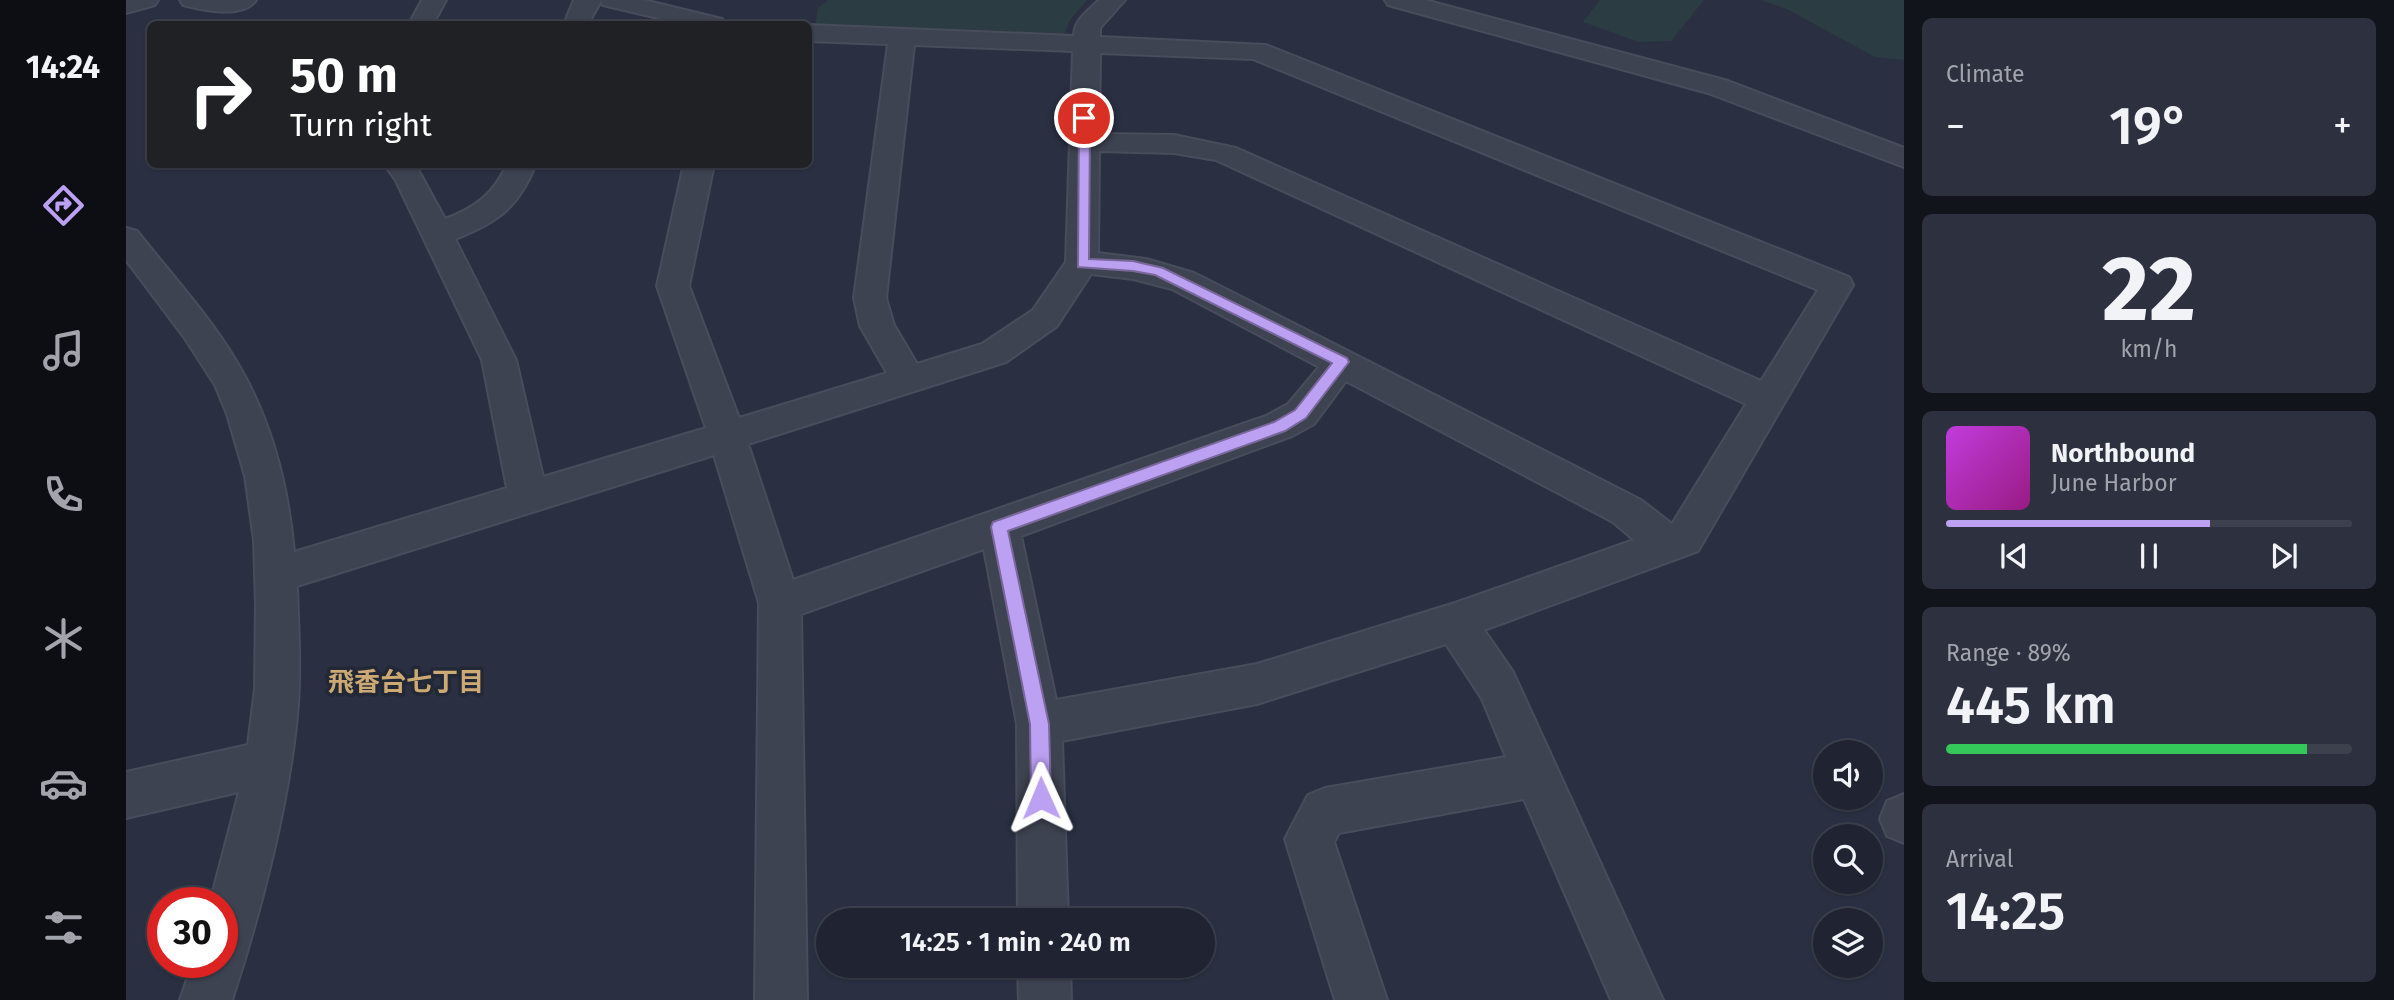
<!DOCTYPE html>
<meta charset="utf-8">
<style>
:root{--surface:#202432;--page:#2d303e;--text:#f1f3f6;--muted:#a2a4ac;--line:#3d414d;--accent:#bca0f2}
body{margin:0;font-family:"Fira Sans","Noto Sans JP",sans-serif;background:var(--page);color:var(--text);height:100vh;display:flex;flex-direction:column;font-size:26px;white-space:nowrap}
*{box-sizing:border-box;margin:0}
p{font-size:23px;color:var(--muted)}
.icon{flex:none;width:38px;height:38px;fill:none;stroke:currentColor;stroke-width:2;stroke-linecap:round;stroke-linejoin:round}
.map{position:relative;flex:1;overflow:hidden}
.details{display:flex;flex-direction:column;gap:18px;padding:18px;background:#12141c;width:490px}
.details>*{flex:none}
.top-card{position:absolute;left:21px;top:21px;width:665px;height:147px;border-radius:10px;box-shadow:0 2px 5px #0004,0 0 0 2px var(--line);background:#202124;color:#fff;overflow:hidden}
.buttons{position:absolute;left:1687px;top:740px;display:grid;gap:14px}
.buttons a{display:grid;place-items:center;width:70px;height:70px;border-radius:50%;background:var(--surface);box-shadow:0 2px 5px #0004,0 0 0 2px var(--line);font-size:35px}
.speed{position:absolute;left:21px;top:887px;display:flex;gap:14px;font-size:35px;font-weight:700;text-align:center}
.speed>*{display:grid;place-content:center;width:91px;height:91px;border-radius:50%;background:var(--surface);box-shadow:0 2px 5px #0004,0 0 0 2px var(--line);line-height:1}
.speed .limit{border:10px solid #d22;background:#fff;color:#111}
.pin{position:absolute;display:grid;place-items:center;width:60px;height:60px;color:#fff;margin:-30px;border:4px solid #fff;border-radius:50%;box-shadow:0 2px 7px #0007}
.me{position:absolute;width:77px;margin:-38px;rotate:359deg;stroke-linejoin:round;filter:drop-shadow(0 0 5px #0008)}
.turn{display:flex;align-items:center;gap:24px;height:147px;padding:0 28px;font-size:32px}
.turn .icon{width:91px;height:91px;stroke-width:2.5}
.turn b{display:block;font-size:49px;line-height:60px}
.big{font-size:52px;font-weight:600;line-height:1.1}
.details .widget{flex:1;display:flex;flex-direction:column;justify-content:center;gap:10px;min-width:0;padding:0 24px;border-radius:10px;background:var(--page)}
.details .dial{align-items:center;gap:0}
.dial b{font-size:91px;line-height:1}
.song{display:flex;align-items:center;gap:21px}
.cover{width:84px;height:84px;border-radius:10px;background:linear-gradient(135deg,hsl(290 70% 55%),hsl(310 70% 35%))}
.played{height:7px;border-radius:4px;background:linear-gradient(90deg,var(--accent) 65%,var(--line) 65%)}
.keys{display:flex;justify-content:space-around;direction:ltr}
.heat{display:flex;justify-content:space-between;align-items:center;font-size:38px;direction:ltr}
.charge{height:10px;border-radius:5px;background:linear-gradient(90deg,#34c759 89%,var(--line) 0)}
.trip{position:absolute;left:690px;top:908px;width:399px;height:70px;border-radius:35px;background:var(--surface);box-shadow:0 2px 5px #0004,0 0 0 2px var(--line);font-weight:600;line-height:70px;text-align:center}
main{display:flex;flex:1;min-height:0}
.dock{display:flex;flex-direction:column;width:126px;justify-content:space-around;align-items:center;background:#0d0e14;color:var(--muted)}
.dock .icon{width:49px;height:49px}
.dock .current{color:var(--accent)}
.dock b{font-size:32px;color:var(--text)}
.map>svg:first-child{display:block}
.green{fill:#2c3c43}
.lines{fill:none;stroke-linecap:round;stroke-linejoin:round}
.minor-casing{stroke:#484c5b;stroke-width:4}
.minor{fill:#3e4351;fill-rule:evenodd}
.route{fill:#bca0f2;stroke:#7a689d;stroke-width:2}
.labels{text-anchor:middle;dominant-baseline:central;stroke-width:7;stroke-linejoin:round;paint-order:stroke}
.neighbourhood-label{font-size:26px;font-weight:bold;fill:#cdaa74;stroke:#232837}
</style>
<main>
<nav class="dock">
<b>14:24</b>
<svg class="icon current" aria-label="directions" viewBox="0 0 24 24"><path d="M12 3l9 9-9 9-9-9zM9 14v-3h6M13 9l2 2-2 2"/></svg>
<svg class="icon" aria-label="music" viewBox="0 0 24 24"><path d="M9 18V5l10-2v13"/><circle cx="6" cy="18" r="3"/><circle cx="16" cy="16" r="3"/></svg>
<svg class="icon" aria-label="phone" viewBox="0 0 24 24"><path d="M5 4h4l2 5-3 2q2 4 5 5l2-3 5 2v4C11 20 4 13 5 4z"/></svg>
<svg class="icon" aria-label="climate" viewBox="0 0 24 24"><path d="M12 3v18M4 7l16 10M4 17L20 7"/></svg>
<svg class="icon" aria-label="car" viewBox="0 0 24 24"><path d="M5 17H2v-5l4-1 3-4h7l3 4 3 1v5h-3M9 17h6M6 11h13"/><circle cx="7" cy="17" r="2"/><circle cx="17" cy="17" r="2"/></svg>
<svg class="icon" aria-label="filters" viewBox="0 0 24 24"><path d="M4 7h16M4 17h16"/><circle cx="9" cy="7" r="2"/><circle cx="15" cy="17" r="2"/></svg>
</nav>
<div class="map">
<svg width="1778" height="1000" viewBox="0 0 1778 1000">
<rect width="100%" height="100%" fill="#2a3042"/>
<path class="green" d="M702 0H961L944 20 933 46 688 34 692 8Z
M1474 0H1578L1545 41 1513 42 1457 22Z
M1635 0H1778V60L1749 57 1661 9Z"/>
<g class="lines">
<g class="minor-casing">
<path id="minor" d="M0 0H32L29 5 0 13Z
M54 0H130C117 19 77 10 57 5Z
M296 0H320L307 24H283Z
M448 0H518L596 19 600 24H557L477 5 475 1 462 24H438Z
M973 0H999L974 28V37L1140 45 1723 277 1727 285 1572 551 1358 630 1387 672 1537 1000H1485L1398 799 1213 833 1208 842 1261 1000H1209L1159 839 1182 795 1199 788 1380 757 1356 699 1320 644 1131 704 936 741 942 920H892L891 724 858 549 675 614 681 1000H629L633 603 588 455 171 586C172 625 175 665 172 704 165 797 135 912 106 1000H54L67 962H96V903H84L113 792 0 818V772L122 745 129 689 130 605 128 540 119 476 101 414 89 385 58 337 0 260V228L11 231C44 273 81 313 109 359 145 418 162 484 168 552L381 488 356 360 269 179 258 164H289L319 219C349 208 368 194 381 164H410C392 208 372 222 329 239L390 360 417 477 580 428 531 286 558 164H588L563 286 613 418 761 373 734 326 728 298 762 44 682 41V25L948 36C948 20 962 11 973 0ZM788 45 947 51 940 262 907 310 856 344 791 364 768 325 760 298ZM974 53 1127 59 1692 290 1635 381 1110 148 1048 135 973 134ZM973 151 1048 153 1090 160 1620 404 1546 524 1515 500 1068 273 1020 259 972 253ZM965 274 1007 279 1046 289 1193 367 1162 404 1140 416 667 580 622 444 880 362 931 326ZM1220 381 1487 522 1508 540 1329 603 1131 664 930 700 895 536 1166 436 1188 424Z
M1259 0H1299L1602 81 1778 148V167L1582 93 1262 5Z
M1778 794V843L1761 836 1754 819 1761 801Z
M892 966H944L945 1000H893Z"/>
</g>
<use href="#minor" class="minor"/>
</g>
<path class="route" d="M958 114 964 118 963 259 1007 261 1037 268 1221 358 1223 362 1180 418 1159 431 882 531 923 724 925 798 922 805 915 808 908 805 905 798 904 724 865 527 867 522 1148 422 1169 410 1206 363 1029 275 1007 271 952 267 953 118Z"/>
<g class="labels">
<g class="neighbourhood-label">
<text x="280" y="682">飛香台七丁目</text>
</g>
</g>
</svg>
<div class="buttons">
<a><svg class="icon" aria-label="sound" viewBox="0 0 24 24"><path d="M4 9h4l5-4v14l-5-4H4zM17 9q2 3 0 6"/></svg></a>
<a><svg class="icon" aria-label="search" viewBox="0 0 24 24"><circle cx="10" cy="10" r="6"/><path d="M15 15l6 6"/></svg></a>
<a><svg class="icon" aria-label="layers" viewBox="0 0 24 24"><path d="M12 4l9 5-9 5-9-5zM3 14l9 5 9-5"/></svg></a>
</div>
<div class="speed"><div class="limit">30</div></div>
<div class="pin" style="left:958px;top:118px;background:#d93025"><svg class="icon" aria-label="arrive" viewBox="0 0 24 24"><path d="M6 21V4h12l-3 4 3 4H6"/></svg></div>
<svg class="me" style="left:915px;top:798px" viewBox="-20 -20 40 40"><path d="M0-17L14 15 0 8-14 15z" fill="#bca0f2" stroke="#fff" stroke-width="4"/></svg>
<div class="trip">14:25 · 1 min · 240 m</div>
<div class="top-card">
<div class="turn"><svg class="icon" aria-label="right" viewBox="0 0 24 24"><path d="M7 20v-9h11M14 6l5 5-5 5"/></svg><div><b>50 m</b>Turn right</div></div>
</div>
</div>
<section class="details">
<div class="widget"><p>Climate</p>
<div class="heat"><a>−</a><b class="big">19°</b><a>+</a></div>
</div>
<div class="widget dial"><b>22</b><p>km/h</p></div>
<div class="widget">
<div class="song"><i class="cover"></i><div><b>Northbound</b><p>June Harbor</p></div></div>
<div class="played"></div>
<div class="keys"><svg class="icon" aria-label="previous" viewBox="0 0 24 24"><path d="M18 5L8 12l10 7zM5 5v14"/></svg><svg class="icon" aria-label="pause" viewBox="0 0 24 24"><path d="M8 5v14M16 5v14"/></svg><svg class="icon" aria-label="next" viewBox="0 0 24 24"><path d="M6 5l10 7-10 7zM19 5v14"/></svg></div>
</div>
<div class="widget"><p>Range · 89%</p><b class="big">445 km</b><div class="charge"></div></div>
<div class="widget"><p>Arrival</p><b class="big">14:25</b></div>
</section>
</main>
